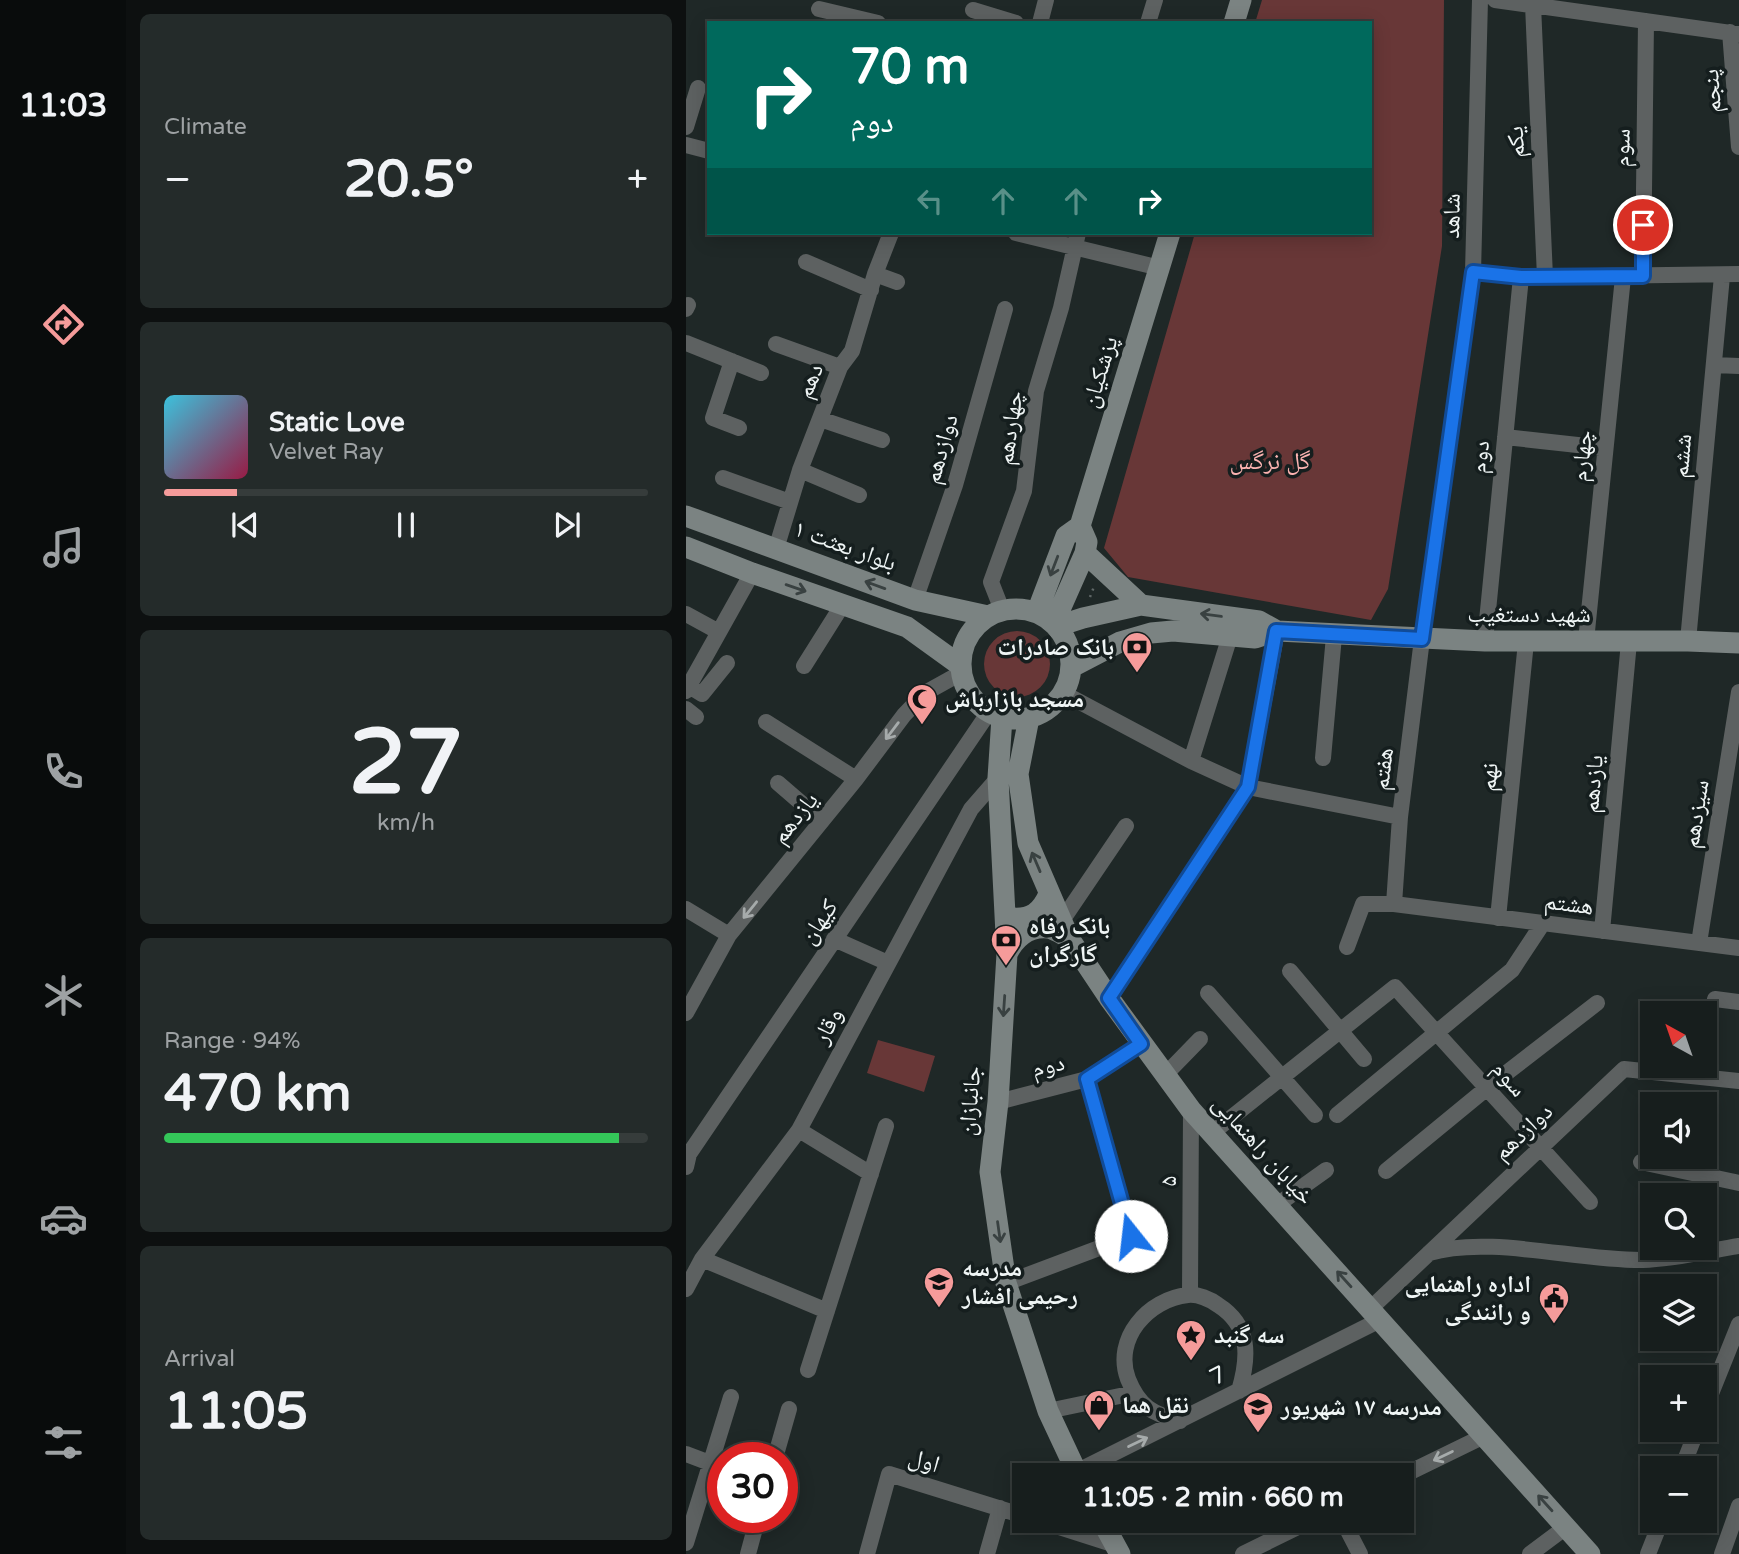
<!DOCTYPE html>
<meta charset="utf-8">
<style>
:root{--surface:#171e1d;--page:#242b2a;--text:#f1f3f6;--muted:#9ea2a4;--line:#363c3b;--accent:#f59b9a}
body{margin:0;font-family:"Varela Round","Noto Naskh Arabic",sans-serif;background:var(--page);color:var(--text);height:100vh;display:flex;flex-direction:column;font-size:26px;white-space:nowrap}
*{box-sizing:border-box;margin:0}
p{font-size:23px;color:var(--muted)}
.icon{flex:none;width:38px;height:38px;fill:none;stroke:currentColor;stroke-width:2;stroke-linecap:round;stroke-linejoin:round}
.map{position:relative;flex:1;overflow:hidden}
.panel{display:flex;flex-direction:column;gap:14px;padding:14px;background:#0d1010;width:560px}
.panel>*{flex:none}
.top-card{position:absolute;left:21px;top:21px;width:665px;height:214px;border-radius:0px;box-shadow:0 4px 18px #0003,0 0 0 2px var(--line);background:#00695c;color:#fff;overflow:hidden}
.needle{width:46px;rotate:320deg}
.buttons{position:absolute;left:954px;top:1001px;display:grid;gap:14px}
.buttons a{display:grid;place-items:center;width:77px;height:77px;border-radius:0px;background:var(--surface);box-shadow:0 4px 18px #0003,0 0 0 2px var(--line);font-size:35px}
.speed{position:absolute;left:21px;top:1442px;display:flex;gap:14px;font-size:35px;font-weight:700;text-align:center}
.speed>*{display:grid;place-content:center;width:91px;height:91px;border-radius:50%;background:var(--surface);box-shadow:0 4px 18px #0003,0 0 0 2px var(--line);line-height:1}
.speed .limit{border:10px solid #d22;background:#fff;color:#111}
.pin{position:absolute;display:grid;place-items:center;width:60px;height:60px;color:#fff;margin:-30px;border:4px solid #fff;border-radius:50%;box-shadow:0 2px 7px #0007}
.me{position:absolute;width:77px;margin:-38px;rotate:344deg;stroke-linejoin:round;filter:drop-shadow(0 0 5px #0008)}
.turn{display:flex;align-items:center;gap:24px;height:147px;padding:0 28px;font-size:32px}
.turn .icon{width:91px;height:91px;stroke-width:2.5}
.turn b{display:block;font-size:49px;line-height:60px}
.lanes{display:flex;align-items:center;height:66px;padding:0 28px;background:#0003;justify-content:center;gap:35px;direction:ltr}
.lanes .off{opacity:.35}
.big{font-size:52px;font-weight:700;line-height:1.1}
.panel .widget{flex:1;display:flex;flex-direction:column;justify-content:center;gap:10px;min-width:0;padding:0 24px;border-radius:10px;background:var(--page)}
.panel .dial{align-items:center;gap:0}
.dial b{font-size:91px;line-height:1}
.song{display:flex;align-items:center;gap:21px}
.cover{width:84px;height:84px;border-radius:10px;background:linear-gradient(135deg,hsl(190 70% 55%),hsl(340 70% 35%))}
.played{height:7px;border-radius:4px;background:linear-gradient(90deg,var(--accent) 15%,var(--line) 15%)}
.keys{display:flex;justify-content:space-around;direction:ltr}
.heat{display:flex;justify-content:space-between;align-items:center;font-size:38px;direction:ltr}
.charge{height:10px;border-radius:5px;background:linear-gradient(90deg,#34c759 94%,var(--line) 0)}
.trip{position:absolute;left:326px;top:1463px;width:402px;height:70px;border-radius:0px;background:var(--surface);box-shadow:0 4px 18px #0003,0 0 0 2px var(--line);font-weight:700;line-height:70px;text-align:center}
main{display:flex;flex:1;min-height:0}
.dock{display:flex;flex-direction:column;width:126px;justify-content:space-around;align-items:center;background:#090c0c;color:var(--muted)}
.dock .icon{width:49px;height:49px}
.dock .selected{color:var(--accent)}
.dock b{font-size:32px;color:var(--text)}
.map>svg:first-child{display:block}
.green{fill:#683737}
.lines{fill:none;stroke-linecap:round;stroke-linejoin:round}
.path{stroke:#606868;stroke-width:2.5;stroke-dasharray:2 5;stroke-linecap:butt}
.street{stroke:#5d6161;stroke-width:16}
.secondary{stroke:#7b8382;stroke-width:21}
.oneway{stroke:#394141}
.oneway2{stroke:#a6abab}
.route-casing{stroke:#114b97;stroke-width:18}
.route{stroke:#1a73e8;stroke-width:12}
.labels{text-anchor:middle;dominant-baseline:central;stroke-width:7;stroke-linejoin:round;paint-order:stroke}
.street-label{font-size:24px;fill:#eff5f5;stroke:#151e1e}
.park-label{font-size:24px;fill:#fbb3b1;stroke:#151e1e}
.poi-label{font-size:24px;font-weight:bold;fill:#eff5f5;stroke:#151e1e;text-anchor:start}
</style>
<main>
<nav class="dock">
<b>11:03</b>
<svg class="icon selected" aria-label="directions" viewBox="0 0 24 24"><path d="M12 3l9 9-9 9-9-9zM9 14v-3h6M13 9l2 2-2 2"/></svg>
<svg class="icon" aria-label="music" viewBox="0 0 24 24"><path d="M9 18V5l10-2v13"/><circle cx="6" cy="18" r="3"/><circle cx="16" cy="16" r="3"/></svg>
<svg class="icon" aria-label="phone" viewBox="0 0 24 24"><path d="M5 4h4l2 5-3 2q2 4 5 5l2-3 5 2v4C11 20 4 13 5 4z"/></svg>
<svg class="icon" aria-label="climate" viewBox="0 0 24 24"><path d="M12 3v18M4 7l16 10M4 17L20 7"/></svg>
<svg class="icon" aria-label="car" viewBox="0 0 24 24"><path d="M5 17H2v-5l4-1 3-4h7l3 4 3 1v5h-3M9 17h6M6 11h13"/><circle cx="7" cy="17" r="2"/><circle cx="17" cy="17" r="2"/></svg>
<svg class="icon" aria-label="filters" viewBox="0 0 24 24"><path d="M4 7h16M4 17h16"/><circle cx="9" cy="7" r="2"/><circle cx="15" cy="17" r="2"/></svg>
</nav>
<section class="panel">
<div class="widget"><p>Climate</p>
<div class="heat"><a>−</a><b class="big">20.5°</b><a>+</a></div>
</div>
<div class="widget">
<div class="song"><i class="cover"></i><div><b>Static Love</b><p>Velvet Ray</p></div></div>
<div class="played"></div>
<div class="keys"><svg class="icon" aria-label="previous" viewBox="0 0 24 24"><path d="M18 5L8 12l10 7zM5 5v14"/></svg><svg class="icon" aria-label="pause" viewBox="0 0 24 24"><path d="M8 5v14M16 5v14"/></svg><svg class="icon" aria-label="next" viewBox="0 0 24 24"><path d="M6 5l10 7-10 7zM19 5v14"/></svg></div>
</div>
<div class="widget dial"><b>27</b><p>km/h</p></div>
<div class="widget"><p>Range · 94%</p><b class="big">470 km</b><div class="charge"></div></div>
<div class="widget"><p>Arrival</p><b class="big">11:05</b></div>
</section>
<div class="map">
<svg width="1053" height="1554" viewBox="0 0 1053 1554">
<rect width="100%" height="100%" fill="#1f2827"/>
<path class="green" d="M576 0H758L756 246 702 589 685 620 442 577 418 548 509 233H684V23H569Z
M298 664a33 33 0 1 1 66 0a33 33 0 1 1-66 0Z
M192 1040 249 1056 238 1092 181 1073Z"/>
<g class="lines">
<path class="path" d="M404 597 409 584"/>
<path class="street" d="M809 0 1053 34
M847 5 859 277
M133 9 192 23
M287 10 330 23
M354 23 360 0
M462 23 469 0
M1044 32 1053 147
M0 127 12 88
M0 145 23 151
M330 233 474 268
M120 262 185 290
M787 272 835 277 1053 274
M189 274 211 282
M957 276 960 21
M0 309 2 305
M0 343 75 373
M90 344 154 367
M46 361 27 418 53 428
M1028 365 1053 366
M134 419 196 440
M819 437 919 448
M114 470 173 495
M37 478 104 502
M90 549 114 470 154 367 166 351 189 274 205 233
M229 600 269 485 319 309
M316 610 305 582 338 491 350 391 375 308 392 233
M0 614 33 632
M799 641 835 277
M900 641 937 277
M1002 641 1036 276
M118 666 157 604
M3 686 16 694 41 663
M0 691 66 573
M377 693 505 761 562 787 714 817
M0 709 10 717
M80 722 170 779
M637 758 648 636
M505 761 544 636
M92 783 136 821
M708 904 714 817 736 639 787 272 794 0
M0 909 43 935
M812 918 840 642
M375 922 440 826
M916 931 943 642
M148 939 202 963
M1013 943 1053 692
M661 947 677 904H708L1053 948
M604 971 678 1059
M522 993 629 1115
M423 998 562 787 591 631
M1029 999 1053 1002
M0 1013 43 935 170 779 218 715 239 693 275 673
M478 1076 514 1039
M312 1102 401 1079 455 1044
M651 1115 826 970 857 923
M113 1130 185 1174
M526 1133 709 987 904 1202
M955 1162 1053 1183
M0 1167 3 1154 303 712
M700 1171 801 1088 911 1003
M591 1205 640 1170
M743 1253C803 1235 892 1261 957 1260 989 1259 1022 1251 1053 1246
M16 1259 141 1311
M320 1283 445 1236 401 1079
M0 1289 16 1259 113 1130 285 809 312 778
M504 1294 505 1110
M684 1309 938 1069 1053 1081
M122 1370 200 1126
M362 1411 448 1393
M1018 1411 1053 1324
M494 1421C467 1414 453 1407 442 1379 427 1339 462 1299 502 1295 512 1294 524 1299 532 1305 565 1326 563 1357 553 1391
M0 1454 37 1468
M89 1458 103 1409
M996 1468 1011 1430
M390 1472 694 1320
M716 1476 798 1436
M354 1521 429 1545
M657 1521 674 1554
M0 1543 45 1397
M62 1554 72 1517
M181 1554 203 1474 338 1516
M301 1554 314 1508
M557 1554 624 1521
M844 1554 880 1527
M962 1554 975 1521
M1036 1554 1053 1506"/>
<path class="secondary" d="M548 23 555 0
M0 516 229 600 302 616
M0 547 66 573 221 627 275 666
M399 553 455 605
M275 664a55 55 0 1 1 110 0a55 55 0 1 1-110 0Z
M351 612 380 536 394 526 484 233
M368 623 399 553 401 542 394 526
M372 626 397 618 455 605 573 621 591 631
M386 667 434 642 465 633 487 631 569 638 591 631 799 641H1002L1053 643
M316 717 312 778 321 954 312 1102 304 1172 320 1283 362 1411 392 1475
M343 718 332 774 342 843 383 938 423 998 505 1110 904 1554
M321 914 325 918C345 920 355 912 363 894
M321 954C329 938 342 926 362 928 368 929 377 935 383 938
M416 1521 434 1554"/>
</g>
<defs><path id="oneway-shaft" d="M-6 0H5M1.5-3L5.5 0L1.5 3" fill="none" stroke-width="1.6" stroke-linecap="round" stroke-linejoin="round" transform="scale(1.75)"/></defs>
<g class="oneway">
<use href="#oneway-shaft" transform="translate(368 566) rotate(111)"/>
<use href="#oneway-shaft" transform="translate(189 585) rotate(-160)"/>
<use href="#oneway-shaft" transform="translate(110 588) rotate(19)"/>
<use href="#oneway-shaft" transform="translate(525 615) rotate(-172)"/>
<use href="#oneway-shaft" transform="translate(350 862) rotate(-113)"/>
<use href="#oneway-shaft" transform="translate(318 1006) rotate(94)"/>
<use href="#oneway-shaft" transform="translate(313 1232) rotate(82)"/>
<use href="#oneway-shaft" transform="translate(658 1279) rotate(-132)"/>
<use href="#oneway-shaft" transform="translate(859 1503) rotate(-132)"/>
</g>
<g class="oneway2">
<use href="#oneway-shaft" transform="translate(206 731) rotate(127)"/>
<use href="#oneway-shaft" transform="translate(64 910) rotate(129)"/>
<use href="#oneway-shaft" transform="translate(452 1442) rotate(-26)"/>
<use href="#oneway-shaft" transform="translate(757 1456) rotate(154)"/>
</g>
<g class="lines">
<g class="route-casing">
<path id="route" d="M445 1236 401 1079 455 1044 423 998 562 787 590 631 736 639 787 272 835 277 957 276V225"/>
</g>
<use href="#route" class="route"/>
</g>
<defs>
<g id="bank-pin" transform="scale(1.575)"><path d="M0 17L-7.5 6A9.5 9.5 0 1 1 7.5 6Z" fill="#f59b9a" stroke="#151e1e"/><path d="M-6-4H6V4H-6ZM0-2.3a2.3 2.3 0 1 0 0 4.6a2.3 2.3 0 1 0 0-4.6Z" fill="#111"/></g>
<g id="mosque-pin" transform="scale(1.575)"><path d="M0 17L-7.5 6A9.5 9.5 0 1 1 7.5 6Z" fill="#f59b9a" stroke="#151e1e"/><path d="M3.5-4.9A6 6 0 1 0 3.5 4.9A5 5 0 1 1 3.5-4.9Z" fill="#111"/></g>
<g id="school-pin" transform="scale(1.575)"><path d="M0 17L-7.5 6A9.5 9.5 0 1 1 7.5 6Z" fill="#f59b9a" stroke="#151e1e"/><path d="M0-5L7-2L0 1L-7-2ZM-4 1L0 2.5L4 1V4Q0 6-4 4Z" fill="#111"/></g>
<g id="civic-pin" transform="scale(1.575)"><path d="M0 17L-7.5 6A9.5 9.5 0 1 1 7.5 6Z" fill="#f59b9a" stroke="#151e1e"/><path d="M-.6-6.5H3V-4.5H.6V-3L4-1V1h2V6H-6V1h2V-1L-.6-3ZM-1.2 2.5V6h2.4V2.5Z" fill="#111"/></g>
<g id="sight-pin" transform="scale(1.575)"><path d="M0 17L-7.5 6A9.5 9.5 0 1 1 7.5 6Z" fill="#f59b9a" stroke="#151e1e"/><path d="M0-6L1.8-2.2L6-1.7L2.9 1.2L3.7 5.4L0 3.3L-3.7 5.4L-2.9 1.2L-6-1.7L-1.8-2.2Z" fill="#111"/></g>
<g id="shop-pin" transform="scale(1.575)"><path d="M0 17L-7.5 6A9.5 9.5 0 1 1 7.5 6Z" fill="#f59b9a" stroke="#151e1e"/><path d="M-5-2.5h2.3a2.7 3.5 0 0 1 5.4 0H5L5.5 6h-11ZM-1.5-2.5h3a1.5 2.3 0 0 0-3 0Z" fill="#111"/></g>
</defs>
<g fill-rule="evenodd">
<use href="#bank-pin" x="451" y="647"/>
<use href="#mosque-pin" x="236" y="699"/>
<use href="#bank-pin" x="320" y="940"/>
<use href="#school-pin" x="253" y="1282"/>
<use href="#civic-pin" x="868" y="1298"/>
<use href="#sight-pin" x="505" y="1335"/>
<use href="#shop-pin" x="413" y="1405"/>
<use href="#school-pin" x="572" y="1407"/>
</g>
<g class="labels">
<g class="street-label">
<text transform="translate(1026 91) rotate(-94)">پنجم</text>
<text transform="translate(830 142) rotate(-93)">یکم</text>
<text transform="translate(936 148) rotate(-89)">سوم</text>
<text transform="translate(766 216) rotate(-89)">شاهد</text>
<text transform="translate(414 372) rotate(-73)">پزشکیان</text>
<text transform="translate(124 381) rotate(-67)">دهم</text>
<text transform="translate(324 428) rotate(-82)">چهاردهم</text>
<text transform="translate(255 449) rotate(-74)">دوازدهم</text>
<text transform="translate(896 456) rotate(-84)">چهارم</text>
<text transform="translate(996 456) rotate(-85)">ششم</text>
<text transform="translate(794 457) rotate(-84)">دوم</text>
<text transform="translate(159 546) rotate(20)">بلوار بعثت ۱</text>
<text x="843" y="614">شهید دستغیب</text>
<text transform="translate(697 769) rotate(-83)">هفتم</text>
<text transform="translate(803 777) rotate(-84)">نهم</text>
<text transform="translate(907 784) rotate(-85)">یازدهم</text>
<text transform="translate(1010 814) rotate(-81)">سیزدهم</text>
<text transform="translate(109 818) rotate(-51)">یازدهم</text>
<text transform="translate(883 904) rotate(7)">هشتم</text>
<text transform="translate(133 922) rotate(-56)">کیهان</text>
<text transform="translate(142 1026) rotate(-62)">وقار</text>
<text transform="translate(362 1066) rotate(-14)">دوم</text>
<text transform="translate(823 1079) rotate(48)">سوم</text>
<text transform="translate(284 1101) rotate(-85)">جانبازان</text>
<text transform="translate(837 1132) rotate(-43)">دوازدهم</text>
<text transform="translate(577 1150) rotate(48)">خیابان راهنمایی</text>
<text transform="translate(482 1181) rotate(-90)">۵</text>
<text transform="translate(532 1376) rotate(-27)">7</text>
<text transform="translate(238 1461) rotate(17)">اول</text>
</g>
<g class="park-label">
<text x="584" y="461">گل نرگس</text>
</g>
<g class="poi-label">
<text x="428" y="647" text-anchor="end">بانک صادرات</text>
<text x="259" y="699">مسجد بازارباش</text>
<text x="343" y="926">بانک رفاه<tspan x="343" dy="28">گارگران</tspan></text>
<text x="276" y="1268">مدرسه<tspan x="276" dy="28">رحیمی افشار</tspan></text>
<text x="845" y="1284" text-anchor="end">اداره راهنمایی<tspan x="845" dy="28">و رانندگی</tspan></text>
<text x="528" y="1335">سه گنبد</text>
<text x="436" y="1405">نقل هما</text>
<text x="595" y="1407">مدرسه ۱۷ شهریور</text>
</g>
</g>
</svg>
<div class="buttons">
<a><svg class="needle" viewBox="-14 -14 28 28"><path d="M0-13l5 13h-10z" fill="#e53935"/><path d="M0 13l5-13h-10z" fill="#9ea2a4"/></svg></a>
<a><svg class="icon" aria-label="sound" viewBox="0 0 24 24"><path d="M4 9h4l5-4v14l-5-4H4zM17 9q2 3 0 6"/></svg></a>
<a><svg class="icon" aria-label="search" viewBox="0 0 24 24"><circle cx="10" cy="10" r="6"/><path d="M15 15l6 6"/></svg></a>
<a><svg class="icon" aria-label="layers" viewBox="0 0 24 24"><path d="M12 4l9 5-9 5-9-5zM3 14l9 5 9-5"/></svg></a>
<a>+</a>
<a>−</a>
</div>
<div class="speed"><div class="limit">30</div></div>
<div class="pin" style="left:957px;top:225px;background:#d93025"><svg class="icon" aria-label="arrive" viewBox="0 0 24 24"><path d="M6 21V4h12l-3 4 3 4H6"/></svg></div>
<svg class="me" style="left:445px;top:1236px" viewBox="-20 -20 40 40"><circle r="19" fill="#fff"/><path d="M0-13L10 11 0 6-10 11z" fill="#1a73e8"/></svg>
<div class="trip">11:05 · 2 min · 660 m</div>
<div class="top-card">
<div class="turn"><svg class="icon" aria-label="right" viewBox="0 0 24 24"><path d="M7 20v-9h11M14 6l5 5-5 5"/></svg><div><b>70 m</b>دوم</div></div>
<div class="lanes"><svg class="icon off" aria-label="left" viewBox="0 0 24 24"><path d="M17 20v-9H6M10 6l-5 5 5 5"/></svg><svg class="icon off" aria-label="ahead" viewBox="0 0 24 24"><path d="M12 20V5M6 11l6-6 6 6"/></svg><svg class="icon off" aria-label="ahead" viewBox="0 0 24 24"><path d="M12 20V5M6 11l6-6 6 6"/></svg><svg class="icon" aria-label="right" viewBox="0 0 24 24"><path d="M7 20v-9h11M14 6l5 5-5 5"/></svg></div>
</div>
</div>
</main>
